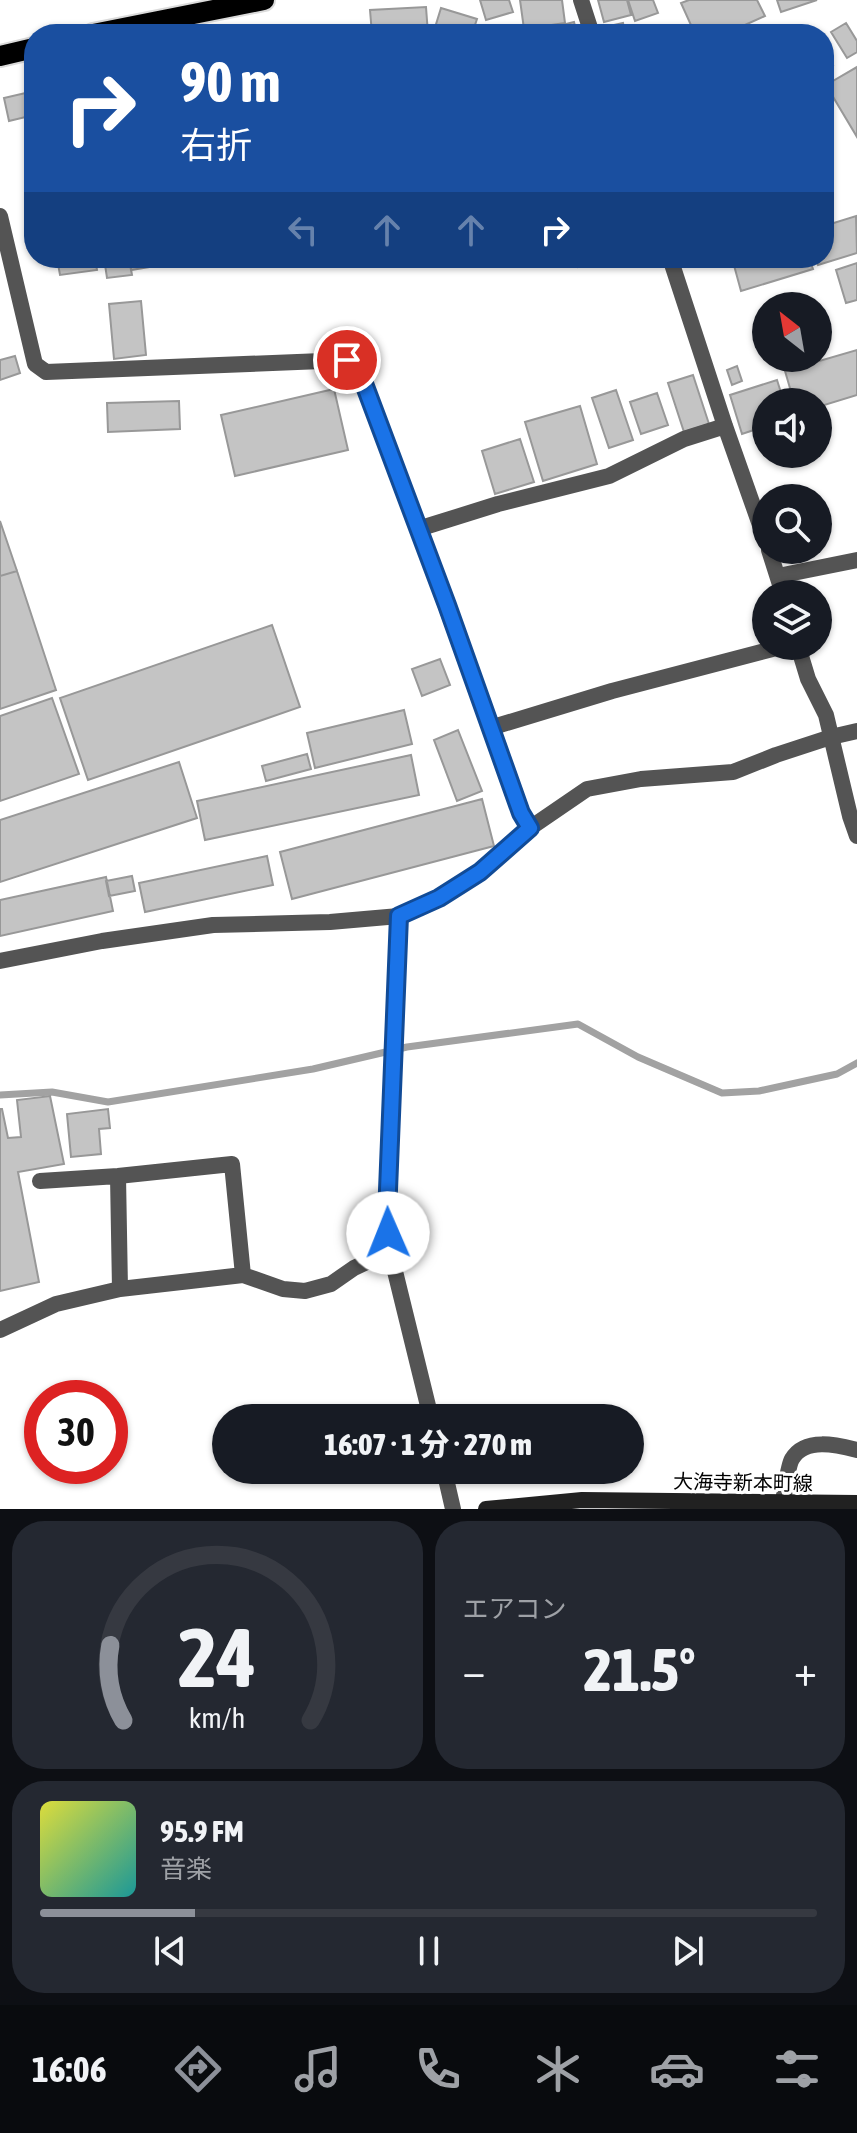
<!DOCTYPE html>
<html lang="ja">
<meta charset="utf-8">
<style>
:root{--surface:#171b24;--page:#242831;--text:#f1f3f6;--muted:#9ea1a6;--line:#363941;--accent:#8c9099}
body{margin:0;font-family:"Asap Condensed","Noto Sans JP",sans-serif;background:var(--page);color:var(--text);height:100vh;display:flex;flex-direction:column;font-size:30px;white-space:nowrap}
*{box-sizing:border-box;margin:0}
p{font-size:26px;color:var(--muted)}
.icon{flex:none;width:44px;height:44px;fill:none;stroke:currentColor;stroke-width:2;stroke-linecap:round;stroke-linejoin:round}
.map{position:relative;height:1509px;overflow:hidden}
.sheet{display:flex;flex-direction:column;gap:12px;padding:12px;background:#0d0f14;flex:1}
.sheet>*{flex:none}
.top-card{position:absolute;left:24px;top:24px;width:810px;height:244px;border-radius:32px;box-shadow:0 2px 6px #0004;background:#1a4fa0;color:#fff;overflow:hidden}
.needle{width:52px;rotate:329deg}
.controls{position:absolute;left:752px;top:292px;display:grid;gap:16px}
.controls a{display:grid;place-items:center;width:80px;height:80px;border-radius:50%;background:var(--surface);box-shadow:0 2px 6px #0004;font-size:40px}
.speed{position:absolute;left:24px;top:1380px;display:flex;gap:16px;font-size:40px;font-weight:700;text-align:center}
.speed>*{display:grid;place-content:center;width:104px;height:104px;border-radius:50%;background:var(--surface);box-shadow:0 2px 6px #0004;line-height:1}
.speed .limit{border:12px solid #d22;background:#fff;color:#111}
.pin{position:absolute;display:grid;place-items:center;width:68px;height:68px;color:#fff;margin:-34px;border:4px solid #fff;border-radius:50%;box-shadow:0 2px 8px #0007}
.me{position:absolute;width:88px;margin:-44px;rotate:359deg;stroke-linejoin:round;filter:drop-shadow(0 0 6px #0008)}
.turn{display:flex;align-items:center;gap:28px;height:168px;padding:0 24px;font-size:36px}
.turn .icon{width:104px;height:104px;stroke-width:2.5}
.turn b{display:block;font-size:56px;line-height:68px}
.lanes{display:flex;align-items:center;height:76px;padding:0 24px;background:#0003;justify-content:center;gap:40px;direction:ltr}
.lanes .off{opacity:.35}
.big{font-size:60px;font-weight:800;line-height:1.1}
.sheet .card{flex:1;display:flex;flex-direction:column;justify-content:center;gap:12px;min-width:0;padding:0 28px;border-radius:32px;background:var(--page)}
.sheet .dial{align-items:center;gap:0}
.dial svg{height:208px;overflow:visible;fill:none;stroke:var(--line);stroke-width:7;stroke-linecap:round;text-anchor:middle}
.dial text{fill:var(--text);stroke:none}
.song{display:flex;align-items:center;gap:24px}
.cover{width:96px;height:96px;border-radius:12px;background:linear-gradient(135deg,hsl(60 70% 55%),hsl(180 70% 35%))}
.played{height:8px;border-radius:4px;background:linear-gradient(90deg,var(--accent) 20%,var(--line) 20%)}
.keys{display:flex;justify-content:space-around;direction:ltr}
.heat{display:flex;justify-content:space-between;align-items:center;font-size:44px;direction:ltr}
.sheet .tiles{flex:1;display:grid;gap:12px;grid-template-columns:1fr 1fr}
.card:last-child{grid-column:span 2}
.trip{position:absolute;left:212px;top:1404px;width:432px;height:80px;border-radius:40px;background:var(--surface);box-shadow:0 2px 6px #0004;font-weight:800;line-height:80px;text-align:center}
.tab-bar{display:flex;height:128px;justify-content:space-around;align-items:center;background:#090b0e;color:var(--muted)}
.tab-bar .icon{width:56px;height:56px}
.tab-bar .active{color:var(--accent)}
.tab-bar b{font-size:36px;color:var(--text)}
.map>svg:first-child{display:block}
.lines{fill:none;stroke-linecap:round;stroke-linejoin:round}
.stream{stroke:#a2a2a2;stroke-width:7}
.building{fill:#c4c4c4;stroke:#989898;stroke-width:2}
.primary-casing{stroke:#dbdbdb;stroke-width:24}
.minor{stroke:#545454;stroke-width:16}
.secondary{stroke:#212121;stroke-width:16}
.primary{stroke:#000;stroke-width:20}
.route-casing{stroke:#114b97;stroke-width:20}
.route{stroke:#1a73e8;stroke-width:14}
.labels{text-anchor:middle;dominant-baseline:central;stroke-width:6;stroke-linejoin:round;paint-order:stroke}
.street-label{font-size:20px;fill:#000;stroke:#fff}
</style>
<div class="map">
<svg width="857" height="1509" viewBox="0 0 857 1509">
<rect width="100%" height="100%" fill="#fff"/>
<g class="lines">
<path class="stream" d="M0 1095 52 1092 108 1102 313 1069 407 1047 578 1024 638 1057 722 1093 759 1091 837 1074 857 1063"/>
</g>
<path class="building" d="M480 0H509L513 12 486 20Z
M520 0H562L565 23 524 29Z
M598 0H627L631 15 604 22Z
M628 0H653L658 13 635 21Z
M689 0H757L765 16 725 34H695L681 3Z
M777 0H817L781 12Z
M426 7 428 34H372L370 10Z
M441 8 477 19 472 34H433Z
M574 22 577 34H527Z
M623 23 625 34H606L605 27Z
M846 23 857 41V52L847 58 831 32Z
M514 30V34H484V31Z
M824 48 833 65 824 70Z
M857 67V137L826 85Z
M34 91V115L9 121 4 98Z
M856 216 857 253 818 265 815 258H824V226Z
M57 258H95L97 270 60 275Z
M104 258H129L132 275 107 278Z
M129 258H161L162 265 131 270Z
M573 258H594L578 267Z
M732 258H809L813 269 741 291Z
M857 263V300L846 303 836 270Z
M141 301 146 355 114 359 109 304Z
M857 350V395L818 407V402H794L785 371Z
M15 356 20 373 0 380V360Z
M737 366 742 381 732 385 727 370Z
M693 375 709 424 684 432 668 383Z
M777 380 784 402H766V426L742 434 730 395Z
M334 389 348 450 235 476 221 415Z
M616 390 633 440 609 448 592 398Z
M657 393 668 425 641 434 630 402Z
M179 401 180 429 108 432 107 403Z
M580 406 597 464 543 481 525 422Z
M520 439 534 482 495 494 482 451Z
M0 521 17 571 0 576Z
M17 571 56 690 0 709V576Z
M272 625 300 707 88 780 60 698Z
M440 659 450 685 422 696 412 669Z
M52 698 79 774 0 801V716Z
M404 710 412 744 315 768 307 733Z
M458 730 482 791 457 801 434 740Z
M307 754 311 769 266 781 262 766Z
M411 755 419 795 205 840 197 801Z
M179 762 197 818 0 882V820Z
M482 799 494 846 292 899 280 852Z
M267 856 273 885 145 912 139 883Z
M132 876 135 891 109 896 106 881Z
M106 877 113 911 0 936V900Z
M50 1096 64 1164 18 1172 39 1282 0 1291V1109H2L8 1138 21 1137 17 1100Z
M108 1109 110 1128 99 1129 101 1154 71 1157 67 1114Z"/>
<g class="lines">
<g class="primary-casing">
<path id="primary" d="M93 34 264 0
M0 56 34 48"/>
</g>
<path class="minor" d="M581 0 592 34
M0 216 35 364 46 372 347 360 360 373 418 529
M670 258 725 426 766 542
M769 550 783 594
M778 576 857 560
M798 646 808 679 826 715 850 816 857 836
M490 728 418 529 498 504 609 476 684 439 725 426
M530 828 521 813 490 728 612 691 784 646
M399 916 387 1215 390 1251 431 1418
M0 961 102 941 213 925 330 922 399 916 439 898 480 872 530 828 587 789 641 779 733 772 776 755 831 737 857 731
M118 1176 120 1289 243 1275
M40 1181 118 1176 232 1164 243 1275 283 1289 305 1291 331 1284 354 1268 390 1251
M0 1330 56 1304 120 1289
M444 1470 453 1509
M781 1509C785 1497 787 1467 792 1459 805 1437 837 1445 857 1450"/>
<path class="secondary" d="M486 1509 582 1500 857 1503"/>
<use href="#primary" class="primary"/>
</g>
<g class="lines">
<g class="route-casing">
<path id="route" d="M347 360 360 373 447 605 521 813 530 828 480 872 439 898 399 916 387 1215 388 1233"/>
</g>
<use href="#route" class="route"/>
</g>
<g class="labels">
<g class="street-label">
<text transform="translate(743 1482) rotate(1)">大海寺新本町線</text>
</g>
</g>
</svg>
<div class="controls">
<a><svg class="needle" viewBox="-14 -14 28 28"><path d="M0-13l5 13h-10z" fill="#e53935"/><path d="M0 13l5-13h-10z" fill="#9ea1a6"/></svg></a>
<a><svg class="icon" aria-label="sound" viewBox="0 0 24 24"><path d="M4 9h4l5-4v14l-5-4H4zM17 9q2 3 0 6"/></svg></a>
<a><svg class="icon" aria-label="search" viewBox="0 0 24 24"><circle cx="10" cy="10" r="6"/><path d="M15 15l6 6"/></svg></a>
<a><svg class="icon" aria-label="layers" viewBox="0 0 24 24"><path d="M12 4l9 5-9 5-9-5zM3 14l9 5 9-5"/></svg></a>
</div>
<div class="speed"><div class="limit">30</div></div>
<div class="pin" style="left:347px;top:360px;background:#d93025"><svg class="icon" aria-label="arrive" viewBox="0 0 24 24"><path d="M6 21V4h12l-3 4 3 4H6"/></svg></div>
<svg class="me" style="left:388px;top:1233px" viewBox="-20 -20 40 40"><circle r="19" fill="#fff"/><path d="M0-13L10 11 0 6-10 11z" fill="#1a73e8"/></svg>
<div class="trip">16:07 · 1 分 · 270 m</div>
<div class="top-card">
<div class="turn"><svg class="icon" aria-label="right" viewBox="0 0 24 24"><path d="M7 20v-9h11M14 6l5 5-5 5"/></svg><div><b>90 m</b>右折</div></div>
<div class="lanes"><svg class="icon off" aria-label="left" viewBox="0 0 24 24"><path d="M17 20v-9H6M10 6l-5 5 5 5"/></svg><svg class="icon off" aria-label="ahead" viewBox="0 0 24 24"><path d="M12 20V5M6 11l6-6 6 6"/></svg><svg class="icon off" aria-label="ahead" viewBox="0 0 24 24"><path d="M12 20V5M6 11l6-6 6 6"/></svg><svg class="icon" aria-label="right" viewBox="0 0 24 24"><path d="M7 20v-9h11M14 6l5 5-5 5"/></svg></div>
</div>
</div>
<section class="sheet">
<div class="tiles">
<div class="card dial"><svg viewBox="0 0 100 80">
<path d="M14 69A42 42 0 1 1 86 69"/>
<path d="M14 69A42 42 0 0 1 9 40" stroke="#8c9099"/>
<text x="50" y="56" font-size="32" font-weight="700">24</text>
<text x="50" y="72" font-size="11">km/h</text>
</svg></div>
<div class="card"><p>エアコン</p>
<div class="heat"><a>−</a><b class="big">21.5°</b><a>+</a></div>
</div>
<div class="card">
<div class="song"><i class="cover"></i><div><b>95.9 FM</b><p>音楽</p></div></div>
<div class="played"></div>
<div class="keys"><svg class="icon" aria-label="previous" viewBox="0 0 24 24"><path d="M18 5L8 12l10 7zM5 5v14"/></svg><svg class="icon" aria-label="pause" viewBox="0 0 24 24"><path d="M8 5v14M16 5v14"/></svg><svg class="icon" aria-label="next" viewBox="0 0 24 24"><path d="M6 5l10 7-10 7zM19 5v14"/></svg></div>
</div>
</div>
</section>
<nav class="tab-bar">
<b>16:06</b>
<svg class="icon active" aria-label="directions" viewBox="0 0 24 24"><path d="M12 3l9 9-9 9-9-9zM9 14v-3h6M13 9l2 2-2 2"/></svg>
<svg class="icon" aria-label="music" viewBox="0 0 24 24"><path d="M9 18V5l10-2v13"/><circle cx="6" cy="18" r="3"/><circle cx="16" cy="16" r="3"/></svg>
<svg class="icon" aria-label="phone" viewBox="0 0 24 24"><path d="M5 4h4l2 5-3 2q2 4 5 5l2-3 5 2v4C11 20 4 13 5 4z"/></svg>
<svg class="icon" aria-label="climate" viewBox="0 0 24 24"><path d="M12 3v18M4 7l16 10M4 17L20 7"/></svg>
<svg class="icon" aria-label="car" viewBox="0 0 24 24"><path d="M5 17H2v-5l4-1 3-4h7l3 4 3 1v5h-3M9 17h6M6 11h13"/><circle cx="7" cy="17" r="2"/><circle cx="17" cy="17" r="2"/></svg>
<svg class="icon" aria-label="filters" viewBox="0 0 24 24"><path d="M4 7h16M4 17h16"/><circle cx="9" cy="7" r="2"/><circle cx="15" cy="17" r="2"/></svg>
</nav>
